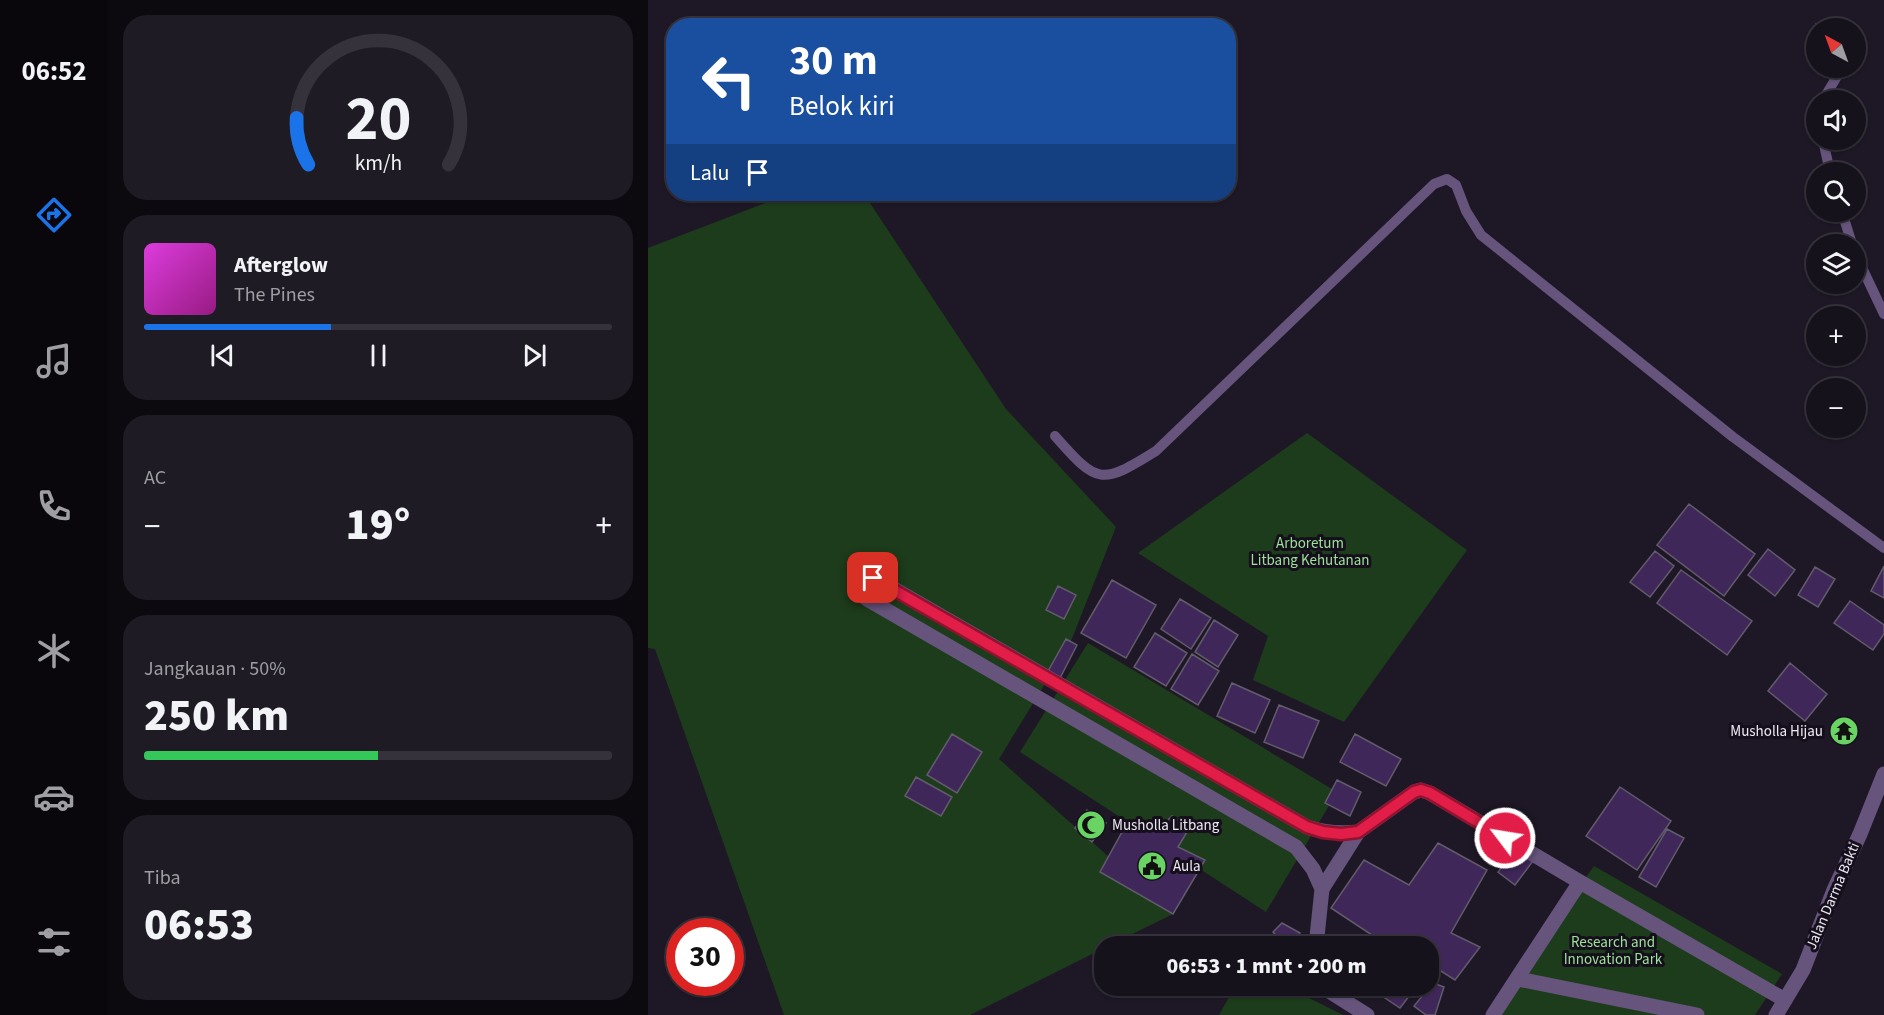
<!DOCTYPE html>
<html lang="id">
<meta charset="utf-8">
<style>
:root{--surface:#16121c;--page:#1f1b25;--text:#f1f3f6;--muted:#9e9ea3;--line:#35323b;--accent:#1a73e8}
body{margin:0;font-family:"Source Sans 3",sans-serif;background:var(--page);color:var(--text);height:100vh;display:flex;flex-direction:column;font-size:22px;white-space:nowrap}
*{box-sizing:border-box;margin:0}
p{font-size:20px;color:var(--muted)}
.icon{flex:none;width:33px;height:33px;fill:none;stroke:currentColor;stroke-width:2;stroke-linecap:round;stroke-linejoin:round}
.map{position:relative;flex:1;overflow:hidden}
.sheet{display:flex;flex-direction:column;gap:15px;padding:15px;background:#0c0a0f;width:540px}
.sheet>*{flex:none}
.top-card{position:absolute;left:18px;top:18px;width:570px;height:183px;border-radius:24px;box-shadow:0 2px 4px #0004,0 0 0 2px var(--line);background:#1a4fa0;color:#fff;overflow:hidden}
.needle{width:39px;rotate:319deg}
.controls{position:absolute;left:1158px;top:18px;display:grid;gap:12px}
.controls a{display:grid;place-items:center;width:60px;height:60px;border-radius:50%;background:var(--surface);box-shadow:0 2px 4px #0004,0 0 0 2px var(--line);font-size:30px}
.speed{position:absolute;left:18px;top:918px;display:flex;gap:12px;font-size:30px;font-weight:700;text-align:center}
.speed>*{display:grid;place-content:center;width:78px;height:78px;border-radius:50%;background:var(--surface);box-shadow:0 2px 4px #0004,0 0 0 2px var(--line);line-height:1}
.speed .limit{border:9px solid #d22;background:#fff;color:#111}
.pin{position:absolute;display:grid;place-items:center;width:51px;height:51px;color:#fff;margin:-26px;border-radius:12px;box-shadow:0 3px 9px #0006}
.me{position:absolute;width:66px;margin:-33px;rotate:301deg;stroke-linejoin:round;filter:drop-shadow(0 0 4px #0008)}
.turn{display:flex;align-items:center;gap:21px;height:126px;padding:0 24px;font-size:27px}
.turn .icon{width:78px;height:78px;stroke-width:2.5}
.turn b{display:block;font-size:42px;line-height:51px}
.then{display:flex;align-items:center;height:57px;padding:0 24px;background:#0003;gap:12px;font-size:22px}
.big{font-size:45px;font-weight:800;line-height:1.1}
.sheet .card{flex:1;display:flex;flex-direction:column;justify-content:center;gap:9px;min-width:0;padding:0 21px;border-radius:24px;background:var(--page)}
.sheet .dial{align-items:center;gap:0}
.dial svg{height:156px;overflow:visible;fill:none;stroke:var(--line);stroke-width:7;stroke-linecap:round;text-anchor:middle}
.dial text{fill:var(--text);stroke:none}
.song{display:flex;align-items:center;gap:18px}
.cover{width:72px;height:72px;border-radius:9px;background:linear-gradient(135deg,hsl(300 70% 55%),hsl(310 70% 35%))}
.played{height:6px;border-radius:3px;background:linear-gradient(90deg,var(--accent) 40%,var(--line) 40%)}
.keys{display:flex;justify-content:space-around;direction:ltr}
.heat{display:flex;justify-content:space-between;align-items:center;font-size:33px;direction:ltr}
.charge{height:9px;border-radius:4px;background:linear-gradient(90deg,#34c759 50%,var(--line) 0)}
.trip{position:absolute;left:446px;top:936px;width:345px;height:60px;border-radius:24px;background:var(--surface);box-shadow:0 2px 4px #0004,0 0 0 2px var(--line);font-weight:800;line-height:60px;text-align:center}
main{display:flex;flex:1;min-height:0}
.tab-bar{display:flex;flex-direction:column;width:108px;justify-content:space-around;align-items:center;background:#09070b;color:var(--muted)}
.tab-bar .icon{width:42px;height:42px}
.tab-bar .active{color:var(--accent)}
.tab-bar b{font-size:27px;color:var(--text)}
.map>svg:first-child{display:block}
.green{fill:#1d3c1b}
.building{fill:#40275a;stroke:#615b6b;stroke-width:1.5}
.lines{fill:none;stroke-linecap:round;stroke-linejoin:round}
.service{stroke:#66547d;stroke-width:10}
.minor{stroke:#66547d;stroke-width:15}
.tertiary{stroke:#66547d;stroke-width:15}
.route-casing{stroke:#92132f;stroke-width:15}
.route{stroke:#e11d48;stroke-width:10}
.labels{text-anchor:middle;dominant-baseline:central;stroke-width:6;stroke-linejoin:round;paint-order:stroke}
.park-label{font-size:15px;fill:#9ee299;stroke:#150f1c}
.poi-label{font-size:15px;fill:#ede9f3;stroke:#150f1c;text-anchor:start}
.street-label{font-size:15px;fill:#ede9f3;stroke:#150f1c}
</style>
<main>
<nav class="tab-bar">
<b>06:52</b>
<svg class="icon active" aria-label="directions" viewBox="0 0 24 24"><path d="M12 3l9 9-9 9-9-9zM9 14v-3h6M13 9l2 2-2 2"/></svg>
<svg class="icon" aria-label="music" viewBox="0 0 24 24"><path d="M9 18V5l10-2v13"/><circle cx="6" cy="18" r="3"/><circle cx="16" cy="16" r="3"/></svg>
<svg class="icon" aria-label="phone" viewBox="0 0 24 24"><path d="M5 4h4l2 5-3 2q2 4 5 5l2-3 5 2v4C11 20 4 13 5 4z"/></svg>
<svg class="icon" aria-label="climate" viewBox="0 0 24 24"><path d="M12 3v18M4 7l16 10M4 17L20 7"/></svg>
<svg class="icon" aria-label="car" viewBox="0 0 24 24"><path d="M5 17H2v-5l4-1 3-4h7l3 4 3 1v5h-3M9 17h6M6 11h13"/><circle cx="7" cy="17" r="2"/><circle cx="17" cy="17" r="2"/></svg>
<svg class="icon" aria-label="filters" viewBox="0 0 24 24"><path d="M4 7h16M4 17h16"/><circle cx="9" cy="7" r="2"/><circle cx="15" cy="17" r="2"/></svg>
</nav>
<section class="sheet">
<div class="card dial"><svg viewBox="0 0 100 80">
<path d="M14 69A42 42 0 1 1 86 69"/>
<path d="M14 69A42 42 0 0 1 8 45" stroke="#1a73e8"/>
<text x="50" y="56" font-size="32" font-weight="700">20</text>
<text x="50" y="72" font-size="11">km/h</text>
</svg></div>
<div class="card">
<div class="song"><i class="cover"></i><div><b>Afterglow</b><p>The Pines</p></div></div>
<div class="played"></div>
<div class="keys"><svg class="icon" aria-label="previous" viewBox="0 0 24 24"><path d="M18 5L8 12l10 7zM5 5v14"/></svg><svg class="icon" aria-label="pause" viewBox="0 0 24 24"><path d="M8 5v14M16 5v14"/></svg><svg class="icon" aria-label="next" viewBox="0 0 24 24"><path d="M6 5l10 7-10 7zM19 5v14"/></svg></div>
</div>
<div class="card"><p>AC</p>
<div class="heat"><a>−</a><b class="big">19°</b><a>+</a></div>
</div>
<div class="card"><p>Jangkauan · 50%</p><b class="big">250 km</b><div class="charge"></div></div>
<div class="card"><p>Tiba</p><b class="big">06:53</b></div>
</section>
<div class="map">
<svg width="1236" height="1015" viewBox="0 0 1236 1015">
<rect width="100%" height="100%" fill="#1e1826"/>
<path class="green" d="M141 194H216L358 409 468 527 423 641 351 759 525 914 460 946H456V948L322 1015H136L7 649 0 648V248Z
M659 433 819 550 696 722 605 680 620 636 490 553Z
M440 643 689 792 618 912 372 752Z
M946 866 1134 974 1107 1015H840Z
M587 986H637L695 1015H571Z"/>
<path class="building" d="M1168 24 1182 28H1168V53L1159 50Z
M1041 504 1107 554 1076 596 1009 545Z
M1120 549 1147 570 1127 596 1100 575Z
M1007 551 1026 566 1002 597 982 582Z
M1236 566V598L1223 591Z
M1167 567 1187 579 1170 607 1150 595Z
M1033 570 1104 621 1079 655 1009 603Z
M464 580 508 605 478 658 433 633Z
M410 586 428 595 416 619 398 610Z
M532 599 563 618 543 649 513 629Z
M1202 601 1236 625V634L1225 650 1186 623Z
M566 620 590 635 570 667 547 652Z
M507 633 539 653 518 686 486 667Z
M418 639 429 645 411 680 399 673Z
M544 654 571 671 550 705 523 689Z
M1142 663 1179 694 1157 721 1120 691Z
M584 683 622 700 607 733 569 716Z
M631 705 671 721 655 758 616 742Z
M304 734 334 752 309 793 279 775Z
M707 734 753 759 738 786 692 762Z
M268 777 304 797 293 816 257 796Z
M689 780 713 792 702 816 677 803Z
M972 787 1023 821 989 870 938 836Z
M439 810 458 823 444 842 427 828Z
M524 816 542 827 530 847 557 860 525 914 452 872 479 823 509 831Z
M1019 829 1036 838 1008 887 991 877Z
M790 843 839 870 803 933 832 947 807 980 785 966 780 972V946H718L724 935 683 908 716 860 761 885Z
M868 848 885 861 867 885 850 872Z
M634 923 652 933 640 946H637L625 932Z
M686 935H708L704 946H682Z
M785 983 796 987 787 1015H778L766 1006Z
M719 986H769L752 1008Z"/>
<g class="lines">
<path class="service" d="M1175 100 1191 73
M1175 140 1182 172
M1194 212 1204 244
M1208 255 1236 314
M407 436C450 485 453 485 508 451L786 184 799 179 808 185 818 211 833 235 1085 437 1236 548"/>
<path class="minor" d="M674 889 665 869 648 847 219 599 215 595C212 582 221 577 232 581L659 827C677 833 692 834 710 832
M668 946 674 889 710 832 766 792 773 790 782 793 932 882 1137 1000
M870 979 1049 1015
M673 986 719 1015
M845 1015 932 882"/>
<path class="tertiary" d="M1128 1015 1155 970 1186 890 1212 834 1236 774"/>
</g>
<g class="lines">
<g class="route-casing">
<path id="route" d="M225 578 659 827 675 832 693 834 710 832 766 792 773 790 782 793 857 838"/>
</g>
<use href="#route" class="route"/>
</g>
<defs>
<g id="temple-disc" transform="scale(1.5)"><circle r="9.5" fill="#69d464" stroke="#150f1c"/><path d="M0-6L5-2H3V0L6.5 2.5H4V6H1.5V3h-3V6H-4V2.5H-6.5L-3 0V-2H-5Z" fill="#111"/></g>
<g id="mosque-disc" transform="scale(1.5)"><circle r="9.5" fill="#69d464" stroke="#150f1c"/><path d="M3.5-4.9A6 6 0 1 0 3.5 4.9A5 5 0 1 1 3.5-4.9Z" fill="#111"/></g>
<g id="civic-disc" transform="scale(1.5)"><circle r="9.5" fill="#69d464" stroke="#150f1c"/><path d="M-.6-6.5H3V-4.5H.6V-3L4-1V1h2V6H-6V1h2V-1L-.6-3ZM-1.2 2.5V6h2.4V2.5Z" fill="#111"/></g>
</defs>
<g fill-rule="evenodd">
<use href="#temple-disc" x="1196" y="731"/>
<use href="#mosque-disc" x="443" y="825"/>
<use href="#civic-disc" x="504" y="866"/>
</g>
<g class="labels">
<g class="park-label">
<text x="662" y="543">Arboretum<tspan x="662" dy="17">Litbang Kehutanan</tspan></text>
<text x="965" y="942">Research and<tspan x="965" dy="17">Innovation Park</tspan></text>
</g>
<g class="poi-label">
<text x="1175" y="731" text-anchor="end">Musholla Hijau</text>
<text x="464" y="825">Musholla Litbang</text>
<text x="525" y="866">Aula</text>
</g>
<g class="street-label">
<text transform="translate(1185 896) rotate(-67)">Jalan Darma Bakti</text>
</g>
</g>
</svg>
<div class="controls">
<a><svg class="needle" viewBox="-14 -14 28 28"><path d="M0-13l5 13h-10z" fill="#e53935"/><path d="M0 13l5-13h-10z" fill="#9e9ea3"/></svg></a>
<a><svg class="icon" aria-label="sound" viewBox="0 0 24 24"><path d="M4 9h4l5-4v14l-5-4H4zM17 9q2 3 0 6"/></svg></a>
<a><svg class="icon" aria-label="search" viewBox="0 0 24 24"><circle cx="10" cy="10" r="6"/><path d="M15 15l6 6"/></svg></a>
<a><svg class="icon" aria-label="layers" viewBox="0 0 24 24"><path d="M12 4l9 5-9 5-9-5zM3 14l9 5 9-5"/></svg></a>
<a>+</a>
<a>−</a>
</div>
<div class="speed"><div class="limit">30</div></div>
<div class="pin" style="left:225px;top:578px;background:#d93025"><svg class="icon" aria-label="arrive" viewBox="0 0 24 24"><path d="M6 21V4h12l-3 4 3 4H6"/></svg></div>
<svg class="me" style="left:857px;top:838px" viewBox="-20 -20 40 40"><circle r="17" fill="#e11d48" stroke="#fff" stroke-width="3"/><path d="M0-11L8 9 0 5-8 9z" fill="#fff"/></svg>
<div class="trip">06:53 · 1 mnt · 200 m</div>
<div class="top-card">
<div class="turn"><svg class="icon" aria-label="left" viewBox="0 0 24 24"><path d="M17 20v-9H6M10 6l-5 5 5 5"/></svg><div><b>30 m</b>Belok kiri</div></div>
<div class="then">Lalu<svg class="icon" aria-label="arrive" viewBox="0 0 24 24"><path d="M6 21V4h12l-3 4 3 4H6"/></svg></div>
</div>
</div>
</main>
